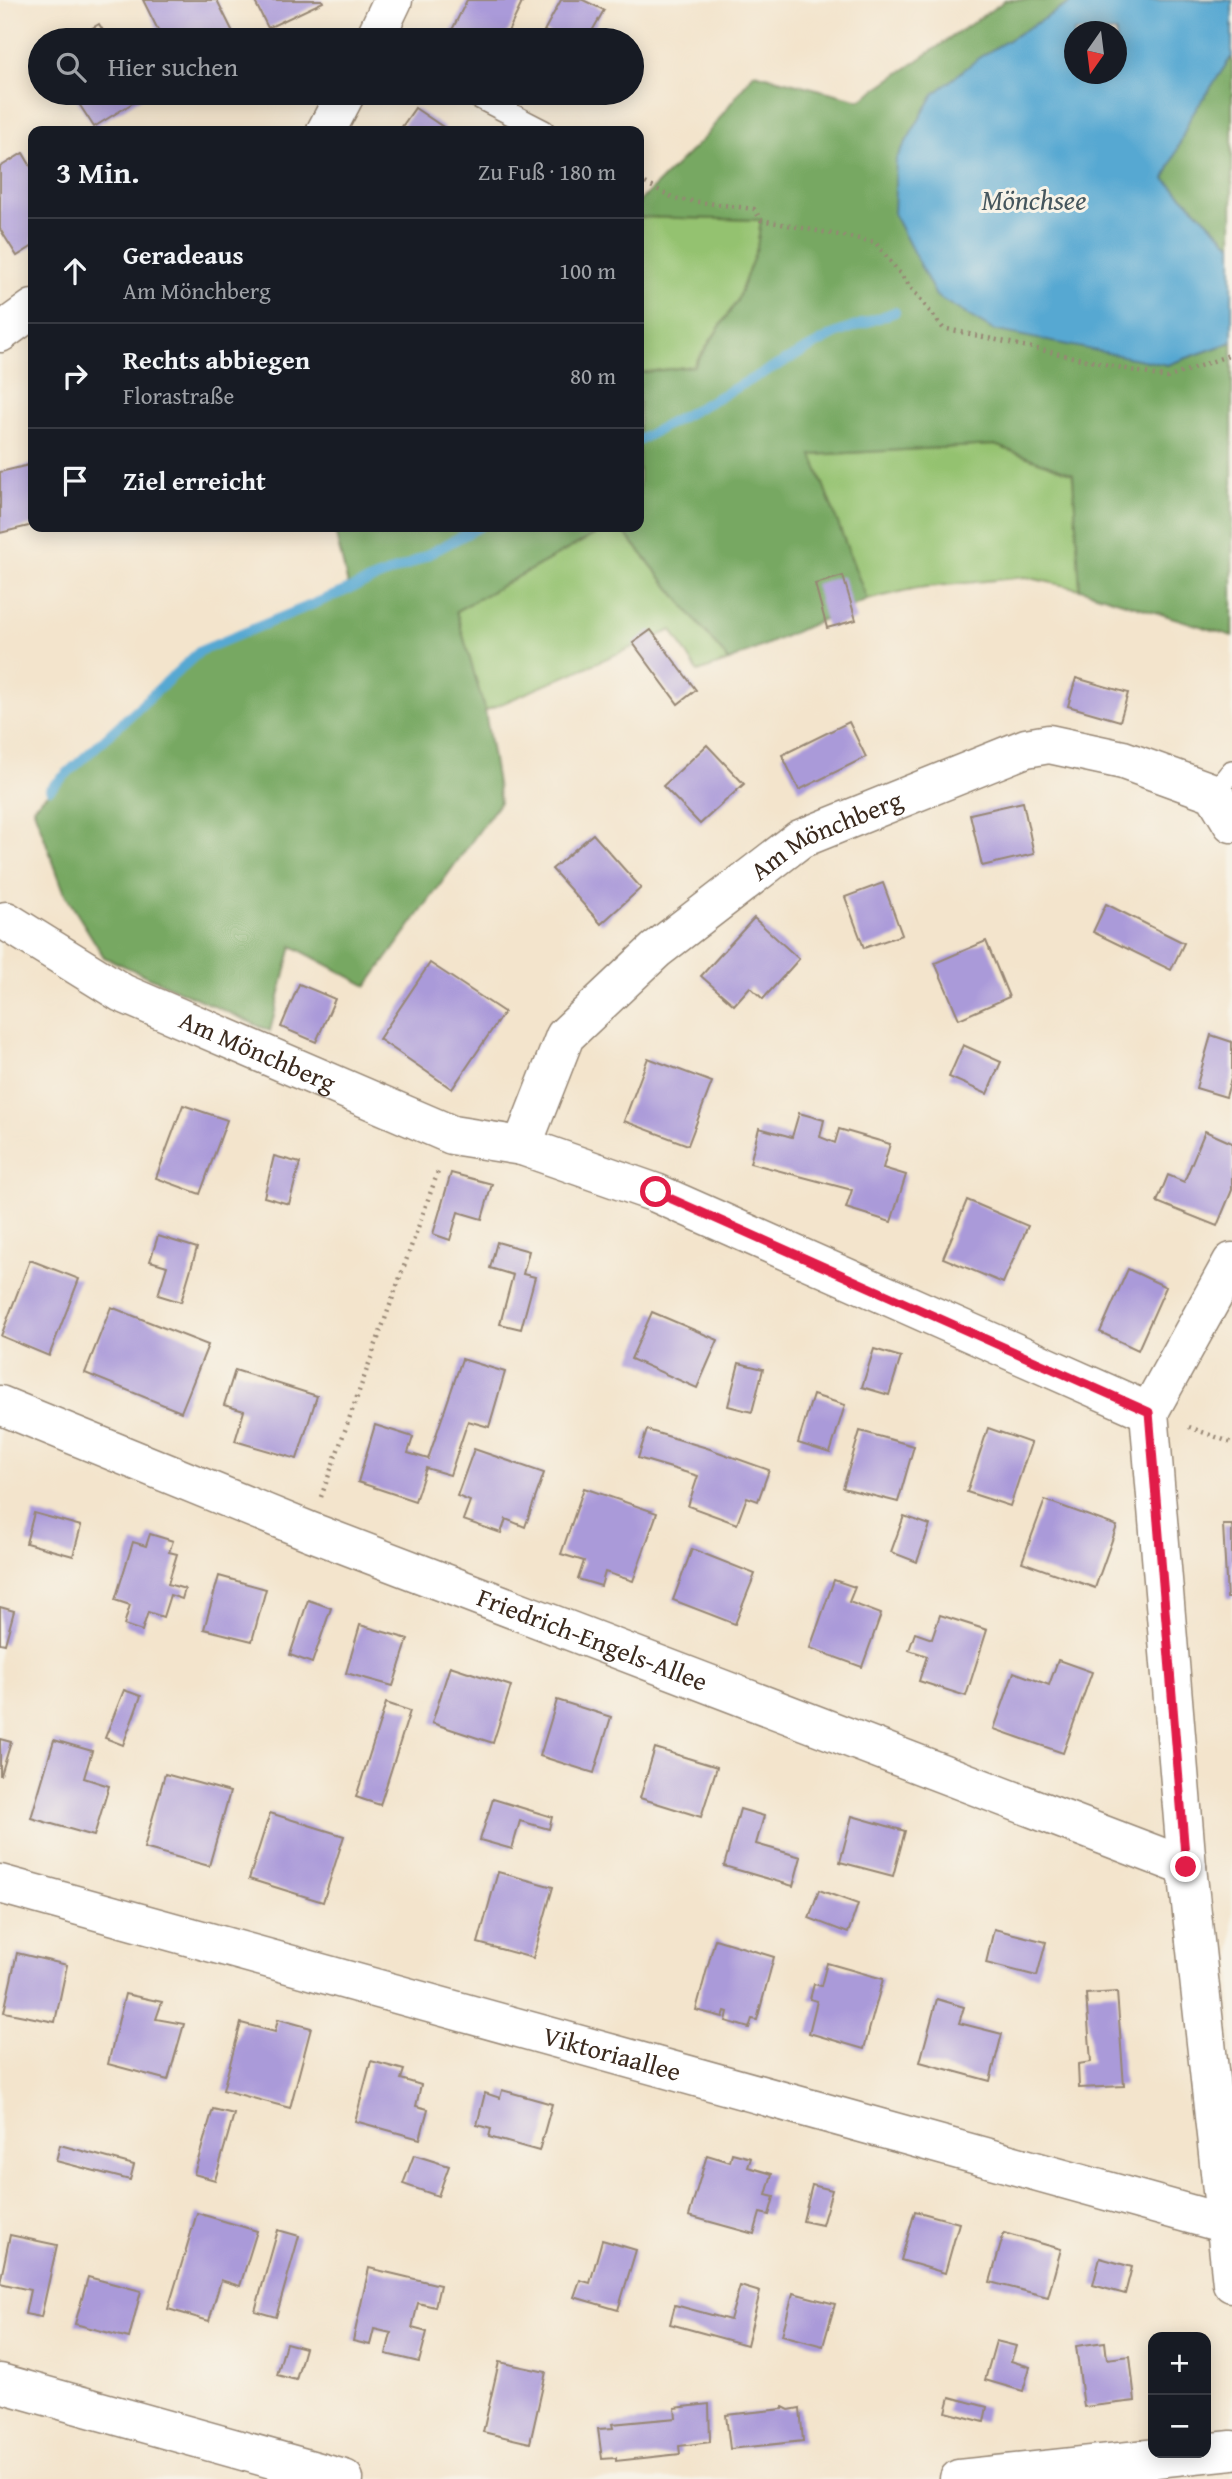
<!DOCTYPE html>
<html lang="de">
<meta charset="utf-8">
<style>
body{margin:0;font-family:"Gentium Book Plus",serif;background:#20242c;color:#f1f3f6}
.controls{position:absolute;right:21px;bottom:21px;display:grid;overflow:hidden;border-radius:14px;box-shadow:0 4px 18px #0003}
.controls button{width:63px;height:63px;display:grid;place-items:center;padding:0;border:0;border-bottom:2px solid #363941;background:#171b24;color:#f1f3f6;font:35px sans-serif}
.compass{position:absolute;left:1064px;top:21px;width:63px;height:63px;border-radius:50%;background:#171b24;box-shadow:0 4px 18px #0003;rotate:194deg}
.stop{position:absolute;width:21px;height:21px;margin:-16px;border:5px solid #e11d48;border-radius:50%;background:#fff}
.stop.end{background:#e11d48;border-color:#fff;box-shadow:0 2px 7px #0008}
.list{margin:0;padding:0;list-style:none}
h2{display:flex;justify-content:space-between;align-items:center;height:91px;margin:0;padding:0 28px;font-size:30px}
h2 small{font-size:23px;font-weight:400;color:#9ea1a6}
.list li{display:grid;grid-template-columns:46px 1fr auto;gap:21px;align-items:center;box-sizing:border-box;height:105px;padding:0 28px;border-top:2px solid #363941}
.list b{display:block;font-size:26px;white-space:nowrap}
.list p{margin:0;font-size:23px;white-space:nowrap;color:#9ea1a6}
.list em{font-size:23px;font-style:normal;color:#9ea1a6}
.icon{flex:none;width:38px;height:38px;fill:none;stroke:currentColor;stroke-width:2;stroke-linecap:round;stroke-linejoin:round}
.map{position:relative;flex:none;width:1232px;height:2479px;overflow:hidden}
.search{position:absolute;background:#171b24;box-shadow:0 4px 18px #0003;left:28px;top:28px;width:616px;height:77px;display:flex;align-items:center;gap:18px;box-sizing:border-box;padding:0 24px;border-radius:38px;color:#9ea1a6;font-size:26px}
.panel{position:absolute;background:#171b24;box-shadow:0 4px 18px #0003;left:28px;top:126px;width:616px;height:406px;border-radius:14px}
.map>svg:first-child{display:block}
.green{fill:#94c270;stroke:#687647;stroke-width:2}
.forest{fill:#77a862;stroke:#596940;stroke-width:2}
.water{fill:#57a8d2;stroke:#496978;stroke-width:2;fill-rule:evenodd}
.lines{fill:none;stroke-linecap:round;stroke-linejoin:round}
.stream{stroke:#57a8d2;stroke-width:10}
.building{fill:#aa9ad9}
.lane-casing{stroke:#978775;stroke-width:24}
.street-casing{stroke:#978775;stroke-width:41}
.path{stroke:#978775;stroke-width:4.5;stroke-dasharray:2 5;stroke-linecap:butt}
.lane{stroke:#fff;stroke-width:21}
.street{stroke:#fff;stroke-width:38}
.route{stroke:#e11d48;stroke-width:9}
.labels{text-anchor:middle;stroke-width:6;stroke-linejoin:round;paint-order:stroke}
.street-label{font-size:26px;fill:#3b2a1e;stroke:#f7f3e8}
.water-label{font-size:28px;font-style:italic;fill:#45565d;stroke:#f7f3e8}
</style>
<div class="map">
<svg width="1232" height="2479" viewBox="0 0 1232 2479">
<rect width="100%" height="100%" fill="#f7f3e8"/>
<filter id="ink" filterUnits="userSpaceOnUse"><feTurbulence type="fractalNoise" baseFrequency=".0143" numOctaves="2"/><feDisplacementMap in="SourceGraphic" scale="14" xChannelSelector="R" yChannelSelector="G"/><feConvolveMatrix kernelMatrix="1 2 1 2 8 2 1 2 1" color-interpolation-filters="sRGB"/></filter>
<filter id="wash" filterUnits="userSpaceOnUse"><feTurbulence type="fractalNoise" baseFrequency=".00686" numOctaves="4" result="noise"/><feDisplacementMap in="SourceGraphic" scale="28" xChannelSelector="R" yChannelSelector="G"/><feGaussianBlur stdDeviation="1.57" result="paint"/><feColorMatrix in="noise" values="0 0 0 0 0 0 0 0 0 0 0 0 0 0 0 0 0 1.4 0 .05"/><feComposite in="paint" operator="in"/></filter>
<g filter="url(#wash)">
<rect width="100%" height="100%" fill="#f3e4cc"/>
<g class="green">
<path d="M 639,217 L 761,220 L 757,248 L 737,301 L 693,366 L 639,373 Z"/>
<path d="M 995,445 L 1073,474 L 1080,589 L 1025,577 L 917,588 L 867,600 L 812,455 Z"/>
<path d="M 608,527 L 620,527 L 729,661 L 698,672 L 672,630 L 485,711 L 456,611 Z"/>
</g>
<g class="forest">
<path d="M 1006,0 L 1075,0 L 980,57 L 1167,365 L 1232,342 L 1232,636 L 1080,589 L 1073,474 L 995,445 L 812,455 L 867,600 L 729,661 L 620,527 L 639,527 L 639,373 L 694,366 L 737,301 L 757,248 L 761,220 L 639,217 L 639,202 L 705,137 L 754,73 L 860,100 Z"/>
<path d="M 1232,56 L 1232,245 L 1165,179 L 1190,118 Z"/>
<path d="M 334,527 L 608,527 L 456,611 L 485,711 L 500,802 L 367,986 L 292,946 L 270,1031 L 104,957 L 65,894 L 33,807 L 200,651 L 349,589 Z"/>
</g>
<path class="water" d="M 1075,0 L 1232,0 L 1232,56 L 1190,118 L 1165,179 L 1232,245 L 1232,342 L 1167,365 L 993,330 L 936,296 L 894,215 L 896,159 L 934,94 L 980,57 ZM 1074,32 L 1116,32 L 1116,74 L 1074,74 Z"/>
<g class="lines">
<g class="stream">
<path d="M 639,440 L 837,333 L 895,312"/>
<path d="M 50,789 L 200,651 L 410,564 L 479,527"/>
</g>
</g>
<g id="blocks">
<g class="building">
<path d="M 143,0 L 217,0 L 237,40 L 163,40 Z"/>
<path d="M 254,0 L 322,0 L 323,2 L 268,28 Z"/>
<path d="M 467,0 L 517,0 L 522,3 L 504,40 L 447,40 Z"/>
<path d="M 561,0 L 583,0 L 604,10 L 587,40 L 562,40 L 544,31 Z"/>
<path d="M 99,24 L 109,40 L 72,40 Z"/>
<path d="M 72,93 L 142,93 L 144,96 L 94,127 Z"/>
<path d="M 415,108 L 446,129 L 444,131 L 399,131 Z"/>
<path d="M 23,153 L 33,170 L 33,246 L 17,256 L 0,229 L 0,167 Z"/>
<path d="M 33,464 L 33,525 L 0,533 L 0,472 Z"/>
<path d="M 843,576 L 856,620 L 827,628 L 815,584 Z"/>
<path d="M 651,630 L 696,690 L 678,704 L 633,643 Z"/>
<path d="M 1076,678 L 1128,693 L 1120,721 L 1068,706 Z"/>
<path d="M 849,722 L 866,757 L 799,790 L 782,755 Z"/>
<path d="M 707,745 L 744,784 L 700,824 L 663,786 Z"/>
<path d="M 1023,802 L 1034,854 L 982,866 L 970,814 Z"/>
<path d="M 593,834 L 641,888 L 601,924 L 552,869 Z"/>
<path d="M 883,883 L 902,935 L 864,948 L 845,897 Z"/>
<path d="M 1106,904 L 1184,943 L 1171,970 L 1093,932 Z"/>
<path d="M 754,918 L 799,959 L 763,999 L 750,987 L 734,1005 L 701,976 Z"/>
<path d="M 986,941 L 1009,997 L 959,1019 L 935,963 Z"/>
<path d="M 430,963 L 504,1012 L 452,1089 L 379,1039 Z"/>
<path d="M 299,984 L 335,999 L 316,1042 L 281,1027 Z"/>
<path d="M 1211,1035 L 1232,1042 L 1232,1075 L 1226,1097 L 1196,1088 Z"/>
<path d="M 963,1045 L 1001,1062 L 987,1094 L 949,1077 Z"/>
<path d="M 648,1058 L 712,1082 L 688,1145 L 624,1121 Z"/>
<path d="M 183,1105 L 227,1120 L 200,1194 L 156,1178 Z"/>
<path d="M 799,1113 L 824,1120 L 820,1137 L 835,1143 L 839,1129 L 890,1144 L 883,1168 L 906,1175 L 891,1222 L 846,1208 L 852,1190 L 750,1163 L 759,1128 L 792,1137 Z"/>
<path d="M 1205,1131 L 1232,1143 L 1232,1190 L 1217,1226 L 1157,1202 L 1168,1175 L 1184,1182 Z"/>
<path d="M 274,1156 L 300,1163 L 289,1204 L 264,1197 Z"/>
<path d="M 451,1173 L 492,1184 L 482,1219 L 458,1212 L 450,1240 L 433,1234 Z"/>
<path d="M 967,1200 L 1028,1226 L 1003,1283 L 943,1258 Z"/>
<path d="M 158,1236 L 197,1248 L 181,1302 L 158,1295 L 167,1266 L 150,1261 Z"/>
<path d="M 497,1242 L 529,1251 L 523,1274 L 535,1277 L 521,1329 L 500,1324 L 513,1275 L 490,1268 Z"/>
<path d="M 30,1260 L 79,1279 L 49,1356 L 1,1336 Z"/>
<path d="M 1128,1269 L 1166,1287 L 1138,1350 L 1100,1332 Z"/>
<path d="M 111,1307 L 208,1345 L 181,1412 L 85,1373 Z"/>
<path d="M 652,1312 L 718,1340 L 697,1388 L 631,1359 Z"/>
<path d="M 874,1349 L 901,1357 L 889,1395 L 862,1387 Z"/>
<path d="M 462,1359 L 505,1372 L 489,1427 L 468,1421 L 450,1475 L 426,1468 L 415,1501 L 358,1482 L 375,1425 L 413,1437 L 408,1453 L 428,1459 Z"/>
<path d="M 739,1363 L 763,1369 L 752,1412 L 728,1406 Z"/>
<path d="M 235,1370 L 317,1396 L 297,1459 L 235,1441 L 244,1411 L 224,1405 Z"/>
<path d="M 813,1395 L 845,1405 L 830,1453 L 798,1443 Z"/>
<path d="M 988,1428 L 1031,1443 L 1010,1506 L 967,1492 Z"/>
<path d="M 647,1430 L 707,1448 L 769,1470 L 758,1501 L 747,1497 L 737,1524 L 688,1506 L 698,1476 L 638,1458 Z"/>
<path d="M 860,1431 L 914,1446 L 898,1502 L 843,1488 Z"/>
<path d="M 474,1449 L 544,1473 L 525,1527 L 506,1519 L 501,1533 L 463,1520 L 470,1501 L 457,1496 Z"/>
<path d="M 584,1488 L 657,1513 L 633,1581 L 605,1572 L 601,1586 L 578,1579 L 584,1561 L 561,1554 Z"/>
<path d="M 1045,1500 L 1117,1526 L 1095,1588 L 1022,1562 Z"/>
<path d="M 34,1513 L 81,1526 L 73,1556 L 26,1543 Z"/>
<path d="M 904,1516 L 930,1525 L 917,1562 L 891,1552 Z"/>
<path d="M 1223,1525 L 1232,1525 L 1232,1598 L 1227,1598 Z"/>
<path d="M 150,1534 L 173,1541 L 169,1552 L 177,1554 L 168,1584 L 185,1589 L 182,1599 L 170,1595 L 163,1617 L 148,1612 L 142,1631 L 124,1625 L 130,1605 L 115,1600 L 133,1542 L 146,1546 Z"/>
<path d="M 692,1549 L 755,1574 L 735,1624 L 673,1600 Z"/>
<path d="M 219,1576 L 266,1589 L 252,1641 L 204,1629 Z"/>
<path d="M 834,1580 L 855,1587 L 849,1602 L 881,1614 L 862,1667 L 810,1648 Z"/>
<path d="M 308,1600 L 331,1608 L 312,1663 L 290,1655 Z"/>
<path d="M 0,1607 L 14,1611 L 5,1644 L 0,1643 Z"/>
<path d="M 940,1615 L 987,1630 L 966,1696 L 919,1681 L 927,1656 L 909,1650 L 915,1633 L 932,1639 Z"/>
<path d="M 360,1625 L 408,1639 L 393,1686 L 346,1673 Z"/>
<path d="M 1058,1660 L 1092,1672 L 1063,1753 L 994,1729 L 1014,1672 L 1049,1685 Z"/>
<path d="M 450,1666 L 511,1686 L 493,1743 L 432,1723 Z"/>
<path d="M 124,1690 L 141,1696 L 123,1745 L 105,1738 Z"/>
<path d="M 557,1700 L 611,1717 L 594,1773 L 540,1756 Z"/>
<path d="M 386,1703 L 410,1711 L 380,1805 L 356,1797 Z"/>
<path d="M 0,1739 L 11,1742 L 1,1775 L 0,1775 Z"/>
<path d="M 54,1740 L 92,1751 L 84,1778 L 109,1786 L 94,1836 L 31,1818 Z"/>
<path d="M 655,1748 L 717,1767 L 701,1817 L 640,1798 Z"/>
<path d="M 165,1774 L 230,1792 L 209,1866 L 144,1848 Z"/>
<path d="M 493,1799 L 552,1817 L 549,1829 L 520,1821 L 512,1849 L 480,1840 Z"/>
<path d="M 740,1809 L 764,1816 L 756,1844 L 801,1857 L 793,1886 L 724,1866 Z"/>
<path d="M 270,1813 L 344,1836 L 323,1902 L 249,1879 Z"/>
<path d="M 852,1816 L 905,1831 L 893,1876 L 840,1862 Z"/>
<path d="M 498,1872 L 553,1887 L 533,1958 L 478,1943 Z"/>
<path d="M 819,1890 L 858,1904 L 848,1933 L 809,1918 Z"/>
<path d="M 994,1929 L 1046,1942 L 1037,1976 L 986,1963 Z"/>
<path d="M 715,1939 L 774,1957 L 757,2020 L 752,2019 L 749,2028 L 726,2021 L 728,2012 L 725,2011 L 723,2017 L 696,2010 Z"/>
<path d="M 17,1953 L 67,1965 L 55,2022 L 4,2012 Z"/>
<path d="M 827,1963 L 883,1979 L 864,2049 L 809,2033 L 817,2001 L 810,1999 L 814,1984 L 821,1986 Z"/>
<path d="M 1117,1992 L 1124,2086 L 1079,2088 L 1078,2064 L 1091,2062 L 1086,1994 Z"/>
<path d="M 125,1994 L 162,2002 L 156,2019 L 184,2024 L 168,2080 L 108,2064 Z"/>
<path d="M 937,1999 L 964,2007 L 959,2023 L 1002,2034 L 990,2081 L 920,2062 Z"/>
<path d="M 278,2019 L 311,2028 L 290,2108 L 223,2090 L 241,2023 L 275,2032 Z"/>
<path d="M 371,2061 L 404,2070 L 401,2079 L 421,2085 L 416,2106 L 428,2109 L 420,2139 L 355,2121 Z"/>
<path d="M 502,2090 L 552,2104 L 539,2151 L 489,2137 L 491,2129 L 477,2125 L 485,2093 L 500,2098 Z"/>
<path d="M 213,2109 L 234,2114 L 215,2180 L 194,2174 Z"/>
<path d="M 60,2145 L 134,2165 L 130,2180 L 56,2161 Z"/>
<path d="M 732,2153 L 751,2158 L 748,2167 L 772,2174 L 766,2195 L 774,2197 L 769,2215 L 760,2213 L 754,2234 L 689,2216 L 707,2155 L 730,2162 Z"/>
<path d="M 414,2155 L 449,2166 L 438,2196 L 403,2184 Z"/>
<path d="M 812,2185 L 832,2190 L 822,2225 L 803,2221 Z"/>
<path d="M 915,2211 L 959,2223 L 945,2273 L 901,2260 Z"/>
<path d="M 197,2213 L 257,2231 L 240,2286 L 221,2280 L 209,2321 L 168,2309 Z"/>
<path d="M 278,2230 L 299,2236 L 276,2317 L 255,2311 Z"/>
<path d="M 1004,2233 L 1061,2249 L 1048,2297 L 990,2282 Z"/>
<path d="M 10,2235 L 57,2245 L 41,2317 L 25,2314 L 30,2290 L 0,2283 Z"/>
<path d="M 602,2240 L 636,2250 L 618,2310 L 574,2297 L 580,2280 L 590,2283 Z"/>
<path d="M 1100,2258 L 1132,2267 L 1125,2294 L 1093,2285 Z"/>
<path d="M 369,2268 L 440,2285 L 435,2307 L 418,2303 L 412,2328 L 427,2332 L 419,2362 L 386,2354 L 391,2333 L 374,2329 L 370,2345 L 353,2341 Z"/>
<path d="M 88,2277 L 141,2291 L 129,2338 L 75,2324 Z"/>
<path d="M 740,2286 L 760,2292 L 747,2345 L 670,2324 L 675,2305 L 730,2320 Z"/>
<path d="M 793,2293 L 835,2304 L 823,2346 L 782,2335 Z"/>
<path d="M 996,2341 L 1016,2346 L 1011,2361 L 1030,2367 L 1023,2391 L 985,2380 Z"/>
<path d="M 1105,2342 L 1107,2359 L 1130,2356 L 1135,2401 L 1084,2407 L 1076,2346 Z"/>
<path d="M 286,2343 L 305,2348 L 296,2380 L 277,2375 Z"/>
<path d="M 499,2362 L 546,2372 L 530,2443 L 483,2432 Z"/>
<path d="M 950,2397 L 987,2407 L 984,2422 L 946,2412 Z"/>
<path d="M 709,2404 L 710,2442 L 679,2446 L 680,2454 L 616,2461 L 616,2458 L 602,2459 L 598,2429 L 613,2428 L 612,2424 L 676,2418 L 675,2408 Z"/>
<path d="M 783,2407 L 789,2410 L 800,2408 L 803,2441 L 730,2449 L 726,2415 L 783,2409 Z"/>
</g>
</g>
</g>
<g filter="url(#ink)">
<use href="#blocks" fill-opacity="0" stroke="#978775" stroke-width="2"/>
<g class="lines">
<defs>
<g id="lane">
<path d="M 470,93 L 544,131"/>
<path d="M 1214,793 L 1232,771"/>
</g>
<g id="street">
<path d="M 374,40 L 393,0"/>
<path d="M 326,131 L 346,93"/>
<path d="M 0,333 L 33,309"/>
<path id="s1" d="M 6,921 L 122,993 L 452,1135 L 522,1146 L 565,1036 L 656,950 L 800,839 L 1026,748 L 1049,744 L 1123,760 L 1214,793 L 1232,823"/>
<path d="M 522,1146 L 656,1193 L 1149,1412"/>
<path id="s2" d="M 0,1405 L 309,1531 L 1187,1867"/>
<path d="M 1149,1412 L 1187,1867 L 1232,2283"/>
<path d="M 1149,1412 L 1232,1262"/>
<path id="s3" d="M 0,1884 L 1226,2224"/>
<path d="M 0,2383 L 344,2479"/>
<path d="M 959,2479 L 1232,2450"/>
</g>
</defs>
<use href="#lane" class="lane-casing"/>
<use href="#street" class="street-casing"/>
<g class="path">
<path d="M 639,180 L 676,199 L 754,209 L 761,220 L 875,242 L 943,328 L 1167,378 L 1232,354"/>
<path d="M 1189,1427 L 1232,1443"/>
<path d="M 321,1497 L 439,1169"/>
</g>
<use href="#lane" class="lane"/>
<use href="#street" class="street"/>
</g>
</g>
<g class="lines" filter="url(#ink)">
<path class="route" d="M 656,1192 L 1149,1412 L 1186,1867"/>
</g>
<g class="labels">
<g class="street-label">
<text dy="9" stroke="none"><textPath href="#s1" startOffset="1017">Am Mönchberg</textPath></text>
<text dy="9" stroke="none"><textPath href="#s1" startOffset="284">Am Mönchberg</textPath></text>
<text dy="9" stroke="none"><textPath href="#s2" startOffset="637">Friedrich-Engels-Allee</textPath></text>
<text dy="9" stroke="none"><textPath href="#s3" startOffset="635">Viktoriaallee</textPath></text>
</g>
<g class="water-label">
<text x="1034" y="210">Mönchsee</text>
</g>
</g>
</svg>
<div class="controls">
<button>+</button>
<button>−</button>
</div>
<svg class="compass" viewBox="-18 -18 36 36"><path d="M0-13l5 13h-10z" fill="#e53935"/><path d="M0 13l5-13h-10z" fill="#9ea1a6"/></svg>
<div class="stop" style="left:656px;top:1192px"></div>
<div class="stop end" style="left:1186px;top:1867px"></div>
<div class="search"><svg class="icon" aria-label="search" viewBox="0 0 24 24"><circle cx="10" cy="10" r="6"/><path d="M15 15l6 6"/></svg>Hier suchen</div>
<section class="panel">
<h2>3 Min.<small>Zu Fuß · 180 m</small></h2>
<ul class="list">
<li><svg class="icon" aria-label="ahead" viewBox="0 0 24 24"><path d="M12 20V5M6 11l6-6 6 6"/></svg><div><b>Geradeaus</b><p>Am Mönchberg</p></div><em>100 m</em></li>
<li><svg class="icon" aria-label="right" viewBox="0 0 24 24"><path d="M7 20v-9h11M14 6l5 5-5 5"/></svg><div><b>Rechts abbiegen</b><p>Florastraße</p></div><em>80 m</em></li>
<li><svg class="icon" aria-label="arrive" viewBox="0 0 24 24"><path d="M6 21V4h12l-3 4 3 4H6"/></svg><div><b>Ziel erreicht</b></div></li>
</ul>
</section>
</div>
